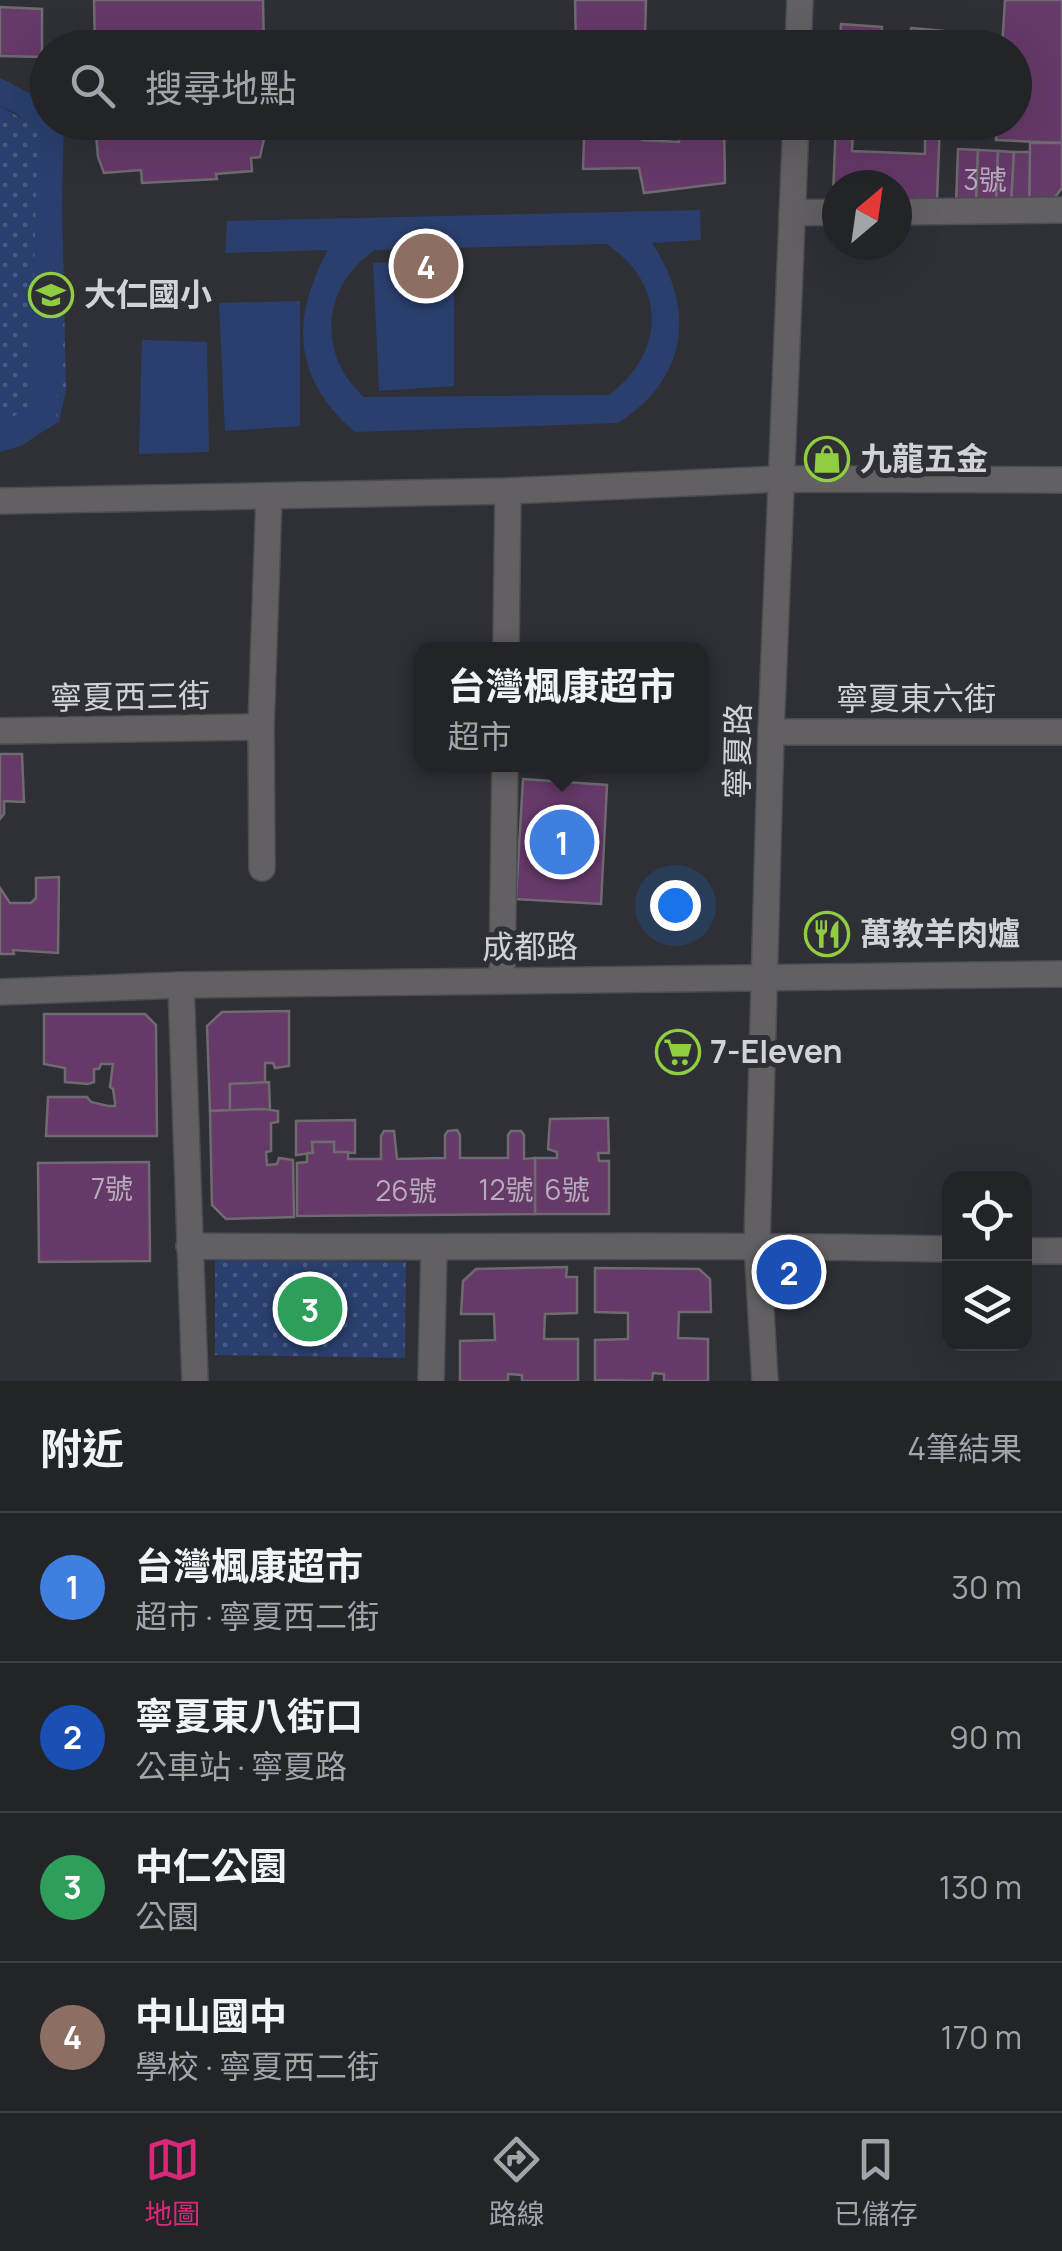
<!DOCTYPE html>
<html lang="zh-TW">
<meta charset="utf-8">
<style>
body{margin:0;font-family:Manrope,"Noto Sans TC",sans-serif;background:#2e3034;color:#f1f3f6}
.controls{position:absolute;right:30px;bottom:30px;display:grid;overflow:hidden;border-radius:20px;box-shadow:0 10px 40px #0002}
.controls button{width:90px;height:90px;display:grid;place-items:center;padding:0;border:0;border-bottom:2px solid #3f4145;background:#222428;color:#f1f3f6;font:50px sans-serif}
.compass{position:absolute;left:822px;top:170px;width:90px;height:90px;border-radius:50%;background:#222428;box-shadow:0 10px 40px #0002;rotate:29deg}
.you{position:absolute;left:675px;top:905px;width:35px;height:35px;margin:-25px;border:8px solid #fff;border-radius:50%;background:#1a73e8;box-shadow:0 0 0 15px #1a73e833}
.badge{display:grid;place-items:center;width:65px;height:65px;border-radius:50%;background:#db2777;color:#fff;font-size:32px;font-weight:700}
.pin{position:absolute;translate:-50% -50%;border:5px solid #fff;box-shadow:0 2px 10px #0006}
.popup{position:absolute;left:414px;top:642px;width:295px;height:130px;box-sizing:border-box;display:grid;place-content:center;border-radius:20px;background:#222428;filter:drop-shadow(0 2px 8px #0005);font-size:32px;white-space:nowrap;color:#a2a4a8}
.popup b{font-size:38px;color:#f1f3f6}
.popup::after{content:'';position:absolute;left:50%;top:100%;margin-left:-20px;border:20px solid transparent;border-top-color:#222428}
.list{margin:0;padding:0;list-style:none}
h2{display:flex;justify-content:space-between;align-items:center;height:130px;margin:0;padding:0 40px;font-size:42px}
h2 small{font-size:32px;font-weight:400;color:#a2a4a8}
.list li{display:grid;grid-template-columns:65px 1fr auto;gap:30px;align-items:center;box-sizing:border-box;height:150px;padding:0 40px;border-top:2px solid #3f4145}
.list b{display:block;font-size:38px;white-space:nowrap}
.list p{margin:0;font-size:32px;white-space:nowrap;color:#a2a4a8}
.list em{font-size:32px;font-style:normal;color:#a2a4a8}
.icon{flex:none;width:55px;height:55px;fill:none;stroke:currentColor;stroke-width:2;stroke-linecap:round;stroke-linejoin:round}
.map{position:relative;flex:none;width:1062px;height:1381px;overflow:hidden}
.search{position:absolute;background:#222428;box-shadow:0 10px 40px #0002;left:30px;right:30px;top:30px;height:110px;display:flex;align-items:center;gap:25px;box-sizing:border-box;padding:0 35px;border-radius:55px;color:#a2a4a8;font-size:38px}
.sheet{height:730px;background:#222428}
nav{display:flex;justify-content:space-around;align-items:center;box-sizing:border-box;height:140px;border-top:2px solid #3f4145;background:#222428;font-size:28px;color:#a2a4a8}
nav a{display:grid;justify-items:center;gap:5px}
nav .on{color:#db2777}
.map>svg:first-child{display:block}
.grass{fill:url(#grass-dots)}
.garden{fill:#2a3f6d;fill-rule:evenodd}
.building{fill:#653968;stroke:#6f6a6f;stroke-width:2.5}
.lines{fill:none;stroke-linecap:round;stroke-linejoin:round}
.minor-casing{stroke:#4b4d53;stroke-width:28}
.minor{stroke:#626063;stroke-width:25}
.labels{text-anchor:middle;stroke-width:10;stroke-linejoin:round;paint-order:stroke}
.number-label{font-size:28px;fill:#b6acbb}
.poi-label{font-size:32px;font-weight:bold;fill:#d1d3d7;stroke:#2e3036;text-anchor:start}
.street-label{font-size:32px;fill:#d1d3d7;stroke:#2e3036}
</style>
<div class="map">
<svg width="1062" height="1381" viewBox="0 0 1062 1381">
<defs>
<pattern id="grass-dots" width="8" height="8" patternUnits="userSpaceOnUse" patternTransform="scale(2.5)"><rect width="8" height="8" fill="#2a3f6d"/><path d="M2 2h.1M6 6h.1" fill="none" stroke="#485a81" stroke-width="1.8" stroke-linecap="round"/></pattern>
</defs>
<rect width="100%" height="100%" fill="#2e3036"/>
<g class="grass">
<path d="M 0,106 L 28,122 L 61,155 L 66,390 L 59,422 L 24,441 L 0,443 Z"/>
<path d="M 215,1260 L 406,1262 L 405,1358 L 215,1355 Z"/>
</g>
<g class="garden">
<path d="M 43,70 L 47,70 L 48,122 L 64,123 L 56,423 L 21,446 L 0,452 L 0,424 L 30,407 L 38,133 L 16,113 L 0,106 L 0,78 L 39,98 Z"/>
<path d="M 700,210 L 701,240 L 652,243 C 696,309 688,379 618,423 L 355,432 C 293,379 290,319 328,250 L 225,253 L 227,221 ZM 606,244 C 667,283 666,353 609,395 L 364,397 C 316,354 322,285 375,250 Z"/>
<path d="M 454,260 L 454,386 L 379,391 L 373,263 Z"/>
<path d="M 300,301 L 300,426 L 225,431 L 219,303 Z"/>
<path d="M 142,340 L 207,342 L 209,452 L 139,454 Z"/>
</g>
<g class="building">
<path d="M 94,0 L 263,0 L 264,48 L 95,48 Z"/>
<path d="M 575,0 L 646,0 L 645,36 L 631,43 L 631,48 L 576,48 Z"/>
<path d="M 1005,0 L 1062,0 L 1062,143 L 996,140 L 997,122 L 1014,122 L 1014,48 L 1002,48 Z"/>
<path d="M 0,7 L 42,9 L 42,57 L 0,56 Z"/>
<path d="M 841,24 L 882,27 L 881,48 L 840,48 Z"/>
<path d="M 911,28 L 944,31 L 944,48 L 910,48 Z"/>
<path d="M 95,122 L 265,122 L 265,134 L 260,157 L 251,158 L 252,171 L 216,174 L 217,179 L 142,183 L 141,170 L 104,173 L 98,157 Z"/>
<path d="M 278,122 L 640,122 L 642,140 L 679,142 L 681,122 L 724,122 L 725,183 L 644,193 L 639,168 L 583,169 L 584,139 Z"/>
<path d="M 836,122 L 876,122 L 876,129 L 853,128 L 852,151 L 925,154 L 925,131 L 904,130 L 905,122 L 940,122 L 937,200 L 897,199 L 897,185 L 837,185 L 837,196 L 833,195 Z"/>
<path d="M 1030,143 L 1062,143 L 1062,188 L 1049,205 L 1029,205 Z"/>
<path d="M 958,149 L 978,150 L 976,205 L 956,204 Z"/>
<path d="M 978,150 L 998,151 L 996,205 L 976,205 Z"/>
<path d="M 998,151 L 1014,152 L 1011,206 L 996,205 Z"/>
<path d="M 1014,152 L 1030,152 L 1029,205 L 1011,206 Z"/>
<path d="M 0,754 L 22,754 L 24,802 L 4,801 L 4,814 L 0,819 Z"/>
<path d="M 523,779 L 607,785 L 601,904 L 516,899 Z"/>
<path d="M 59,877 L 58,953 L 13,950 L 14,954 L 0,954 L 0,888 L 10,903 L 31,903 L 36,898 L 36,878 Z"/>
<path d="M 289,1011 L 289,1066 L 275,1068 L 273,1063 L 265,1063 L 265,1083 L 230,1084 L 230,1110 L 210,1111 L 207,1026 L 222,1012 Z"/>
<path d="M 44,1014 L 145,1014 L 156,1025 L 157,1136 L 46,1136 L 48,1097 L 87,1097 L 91,1102 L 108,1106 L 115,1106 L 115,1102 L 113,1089 L 110,1087 L 113,1064 L 101,1064 L 99,1069 L 94,1069 L 94,1082 L 88,1084 L 65,1082 L 65,1068 L 44,1064 Z"/>
<path d="M 269,1082 L 270,1111 L 230,1110 L 230,1084 Z"/>
<path d="M 263,1109 L 278,1111 L 278,1122 L 271,1123 L 271,1151 L 266,1152 L 267,1165 L 277,1164 L 279,1158 L 293,1160 L 294,1217 L 226,1219 L 212,1205 L 210,1111 Z"/>
<path d="M 608,1118 L 609,1153 L 598,1153 L 599,1161 L 609,1161 L 609,1214 L 535,1214 L 535,1158 L 557,1158 L 557,1152 L 548,1149 L 550,1119 Z"/>
<path d="M 355,1120 L 355,1153 L 334,1152 L 334,1142 L 312,1142 L 313,1153 L 296,1155 L 296,1121 Z"/>
<path d="M 457,1130 L 460,1135 L 460,1158 L 508,1158 L 508,1135 L 511,1131 L 521,1131 L 524,1135 L 524,1159 L 535,1158 L 535,1214 L 297,1216 L 297,1163 L 307,1162 L 307,1153 L 313,1153 L 312,1142 L 334,1142 L 334,1152 L 348,1152 L 348,1159 L 381,1159 L 381,1136 L 384,1131 L 394,1131 L 397,1159 L 445,1158 L 445,1135 L 448,1131 Z"/>
<path d="M 149,1162 L 150,1261 L 39,1262 L 38,1163 Z"/>
<path d="M 567,1267 L 566,1277 L 577,1277 L 577,1313 L 545,1314 L 544,1339 L 578,1339 L 578,1381 L 522,1381 L 522,1375 L 508,1374 L 508,1381 L 460,1381 L 460,1341 L 495,1340 L 494,1314 L 461,1314 L 463,1281 L 476,1269 Z"/>
<path d="M 595,1268 L 699,1269 L 710,1279 L 711,1312 L 679,1312 L 678,1338 L 708,1339 L 708,1381 L 664,1381 L 664,1374 L 653,1373 L 652,1381 L 595,1380 L 595,1340 L 628,1339 L 628,1313 L 595,1312 Z"/>
</g>
<g class="lines">
<defs>
<g id="minor">
<path d="M 798,48 L 800,0"/>
<path d="M 897,212 L 1062,210"/>
<path d="M 792,213 L 837,212"/>
<path d="M 0,501 L 508,491 L 781,479 L 1062,480"/>
<path d="M 506,650 L 508,491"/>
<path d="M 0,731 L 261,727"/>
<path d="M 771,732 L 1062,732"/>
<path d="M 262,868 L 261,727 L 269,497"/>
<path d="M 502,980 L 505,764"/>
<path d="M 181,985 L 195,1381"/>
<path d="M 0,992 L 181,985 L 1062,974"/>
<path d="M 189,1246 C 442,1249 696,1243 950,1249"/>
<path d="M 1024,1251 L 1062,1251"/>
<path d="M 431,1381 L 434,1249"/>
<path d="M 765,1381 L 757,1244 L 771,732 L 796,122"/>
</g>
</defs>
<use href="#minor" class="minor-casing"/>
<use href="#minor" class="minor"/>
</g>
<defs>
<symbol id="school-ring" viewBox="-11 -11 22 22"><circle r="9.5" fill="#2e3036" stroke="#90cd41" stroke-width="1.5"/><path d="M0-5L7-2L0 1L-7-2ZM-4 1L0 2.5L4 1V4Q0 6-4 4Z" fill="#90cd41"/></symbol>
<symbol id="shop-ring" viewBox="-11 -11 22 22"><circle r="9.5" fill="#2e3036" stroke="#90cd41" stroke-width="1.5"/><path d="M-5-2.5h2.3a2.7 3.5 0 0 1 5.4 0H5L5.5 6h-11ZM-1.5-2.5h3a1.5 2.3 0 0 0-3 0Z" fill="#90cd41"/></symbol>
<symbol id="restaurant-ring" viewBox="-11 -11 22 22"><circle r="9.5" fill="#2e3036" stroke="#90cd41" stroke-width="1.5"/><path d="M-5-6h1v4h1v-4h1v4h1v-4h1v5L-1.5 .5V6h-2V.5L-5-1ZM5-6V6H3V1.5H1.5Q1.5-4 5-6Z" fill="#90cd41"/></symbol>
<symbol id="supermarket-ring" viewBox="-11 -11 22 22"><circle r="9.5" fill="#2e3036" stroke="#90cd41" stroke-width="1.5"/><path d="M-6-5.5h2.5l.6 2H6L4.5 2H-2.5L-4.4-4H-6ZM-1.5 3.2a1.3 1.3 0 1 0 .1 0ZM3 3.2a1.3 1.3 0 1 0 .1 0Z" fill="#90cd41"/></symbol>
</defs>
<g fill-rule="evenodd">
<use href="#school-ring" x="26" y="270" width="50" height="50"/>
<use href="#shop-ring" x="802" y="434" width="50" height="50"/>
<use href="#restaurant-ring" x="802" y="909" width="50" height="50"/>
<use href="#supermarket-ring" x="653" y="1027" width="50" height="50"/>
</g>
<g class="labels">
<g class="number-label">
<text x="985" y="190">3號</text>
<text x="112" y="1199">7號</text>
<text x="506" y="1200">12號</text>
<text x="567" y="1200">6號</text>
<text x="406" y="1201">26號</text>
</g>
<g class="poi-label">
<text x="84" y="306">大仁國小</text>
<text x="860" y="470">九龍五金</text>
<text x="860" y="945">萬教羊肉爐</text>
<text x="710" y="1063">7-Eleven</text>
</g>
<g class="street-label">
<text transform="translate(130 697) rotate(-1)" y="11">寧夏西三街</text>
<text x="916" y="710">寧夏東六街</text>
<text transform="translate(738 751) rotate(-89)" y="11">寧夏路</text>
<text transform="translate(530 947) rotate(-1)" y="11">成都路</text>
</g>
</g>
</svg>
<div class="controls">
<button><svg class="icon" aria-label="locate" viewBox="0 0 24 24"><circle cx="12" cy="12" r="6"/><path d="M12 2v4M12 18v4M2 12h4M18 12h4"/></svg></button>
<button><svg class="icon" aria-label="layers" viewBox="0 0 24 24"><path d="M12 4l9 5-9 5-9-5zM3 14l9 5 9-5"/></svg></button>
</div>
<svg class="compass" viewBox="-18 -18 36 36"><path d="M0-13l5 13h-10z" fill="#e53935"/><path d="M0 13l5-13h-10z" fill="#a2a4a8"/></svg>
<div class="you"></div>
<div class="pin badge" style="left:562px;top:842px;background:#3f7fe0">1</div>
<div class="popup"><b>台灣楓康超市</b>超市</div>
<div class="pin badge" style="left:789px;top:1272px;background:#1a4fb4">2</div>
<div class="pin badge" style="left:310px;top:1309px;background:#2e9e5b">3</div>
<div class="pin badge" style="left:426px;top:266px;background:#8d6e63">4</div>
<div class="search"><svg class="icon" aria-label="search" viewBox="0 0 24 24"><circle cx="10" cy="10" r="6"/><path d="M15 15l6 6"/></svg>搜尋地點</div>
</div>
<section class="sheet">
<h2>附近<small>4筆結果</small></h2>
<ul class="list">
<li><span class="badge" style="background:#3f7fe0">1</span><div><b>台灣楓康超市</b><p>超市 · 寧夏西二街</p></div><em>30 m</em></li>
<li><span class="badge" style="background:#1a4fb4">2</span><div><b>寧夏東八街口</b><p>公車站 · 寧夏路</p></div><em>90 m</em></li>
<li><span class="badge" style="background:#2e9e5b">3</span><div><b>中仁公園</b><p>公園</p></div><em>130 m</em></li>
<li><span class="badge" style="background:#8d6e63">4</span><div><b>中山國中</b><p>學校 · 寧夏西二街</p></div><em>170 m</em></li>
</ul>
</section>
<nav>
<a class="on"><svg class="icon" aria-label="map" viewBox="0 0 24 24"><path d="M3 6l6-2 6 2 6-2v14l-6 2-6-2-6 2zM9 4v14M15 6v14"/></svg>地圖</a>
<a><svg class="icon" aria-label="directions" viewBox="0 0 24 24"><path d="M12 3l9 9-9 9-9-9zM9 14v-3h6M13 9l2 2-2 2"/></svg>路線</a>
<a><svg class="icon" aria-label="saved" viewBox="0 0 24 24"><path d="M7 4h10v16l-5-4-5 4z"/></svg>已儲存</a>
</nav>
